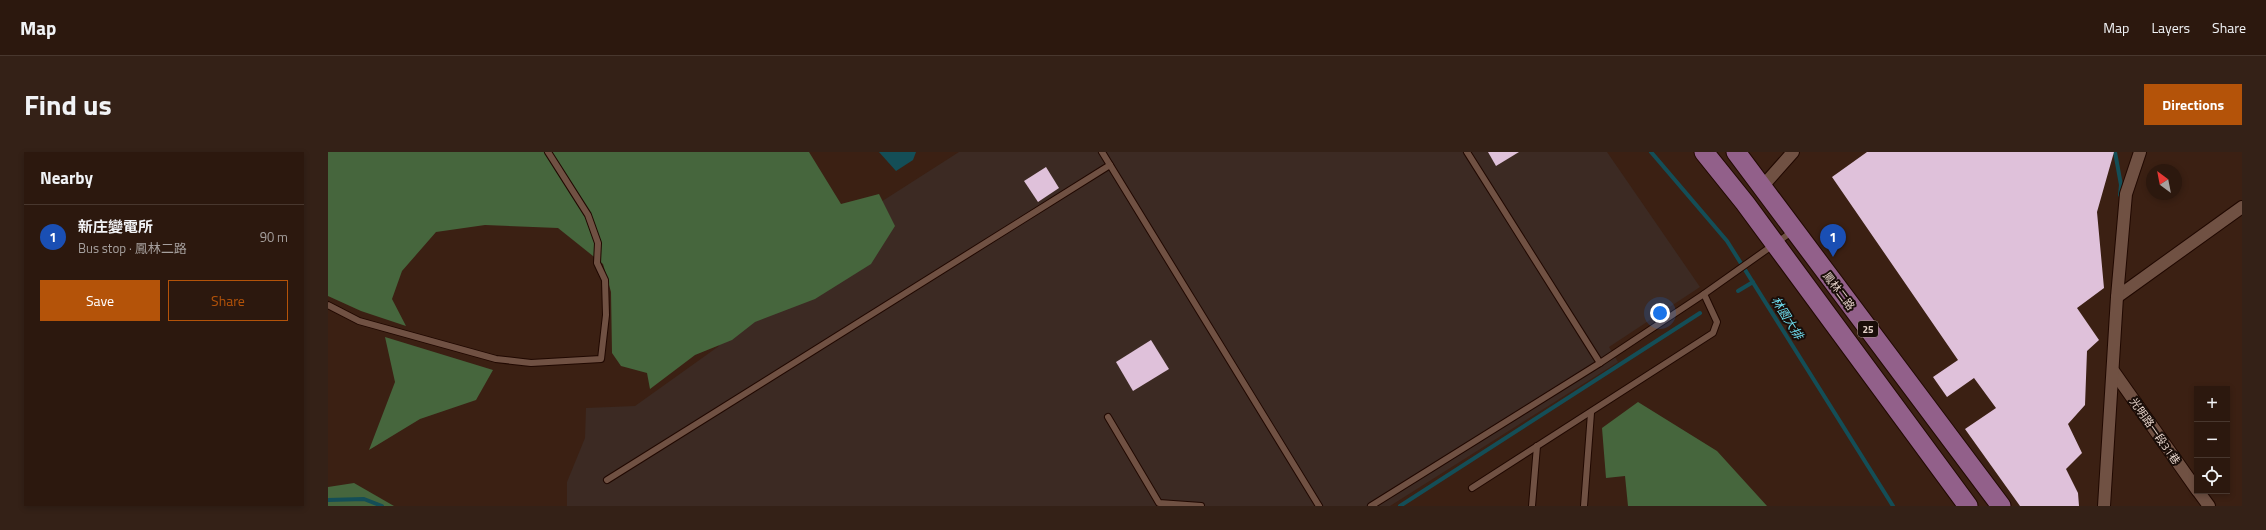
<!DOCTYPE html>
<meta charset="utf-8">
<style>
body{margin:0;font-family:"Titillium Web","Noto Sans TC",sans-serif;background:#342117;color:#f1f3f6}
.controls{position:absolute;right:12px;bottom:12px;display:grid;overflow:hidden;border-radius:0px;box-shadow:0 2px 6px #0003}
.controls button{width:36px;height:36px;display:grid;place-items:center;padding:0;border:0;border-bottom:1px solid #48372e;background:#2c180e;color:#f1f3f6;font:20px sans-serif}
.compass{position:absolute;left:1818px;top:12px;width:36px;height:36px;border-radius:50%;background:#2c180e;box-shadow:0 2px 6px #0003;rotate:328deg}
.you{position:absolute;left:1332px;top:161px;width:14px;height:14px;margin:-10px;border:3px solid #fff;border-radius:50%;background:#1a73e8;box-shadow:0 0 0 6px #1a73e833}
.badge{display:grid;place-items:center;width:26px;height:26px;border-radius:50%;background:#b45309;color:#fff;font-size:13px;font-weight:700}
.pin{position:absolute;translate:-50% -33px;filter:drop-shadow(0 1px 2px #0008)}
.pin::after{content:'';position:absolute;top:21px;width:14px;height:12px;background:inherit;clip-path:polygon(0 0,100% 0,50% 100%)}
.list{margin:0;padding:0;list-style:none}
h2{display:flex;justify-content:space-between;align-items:center;height:52px;margin:0;padding:0 16px;font-size:17px}
h2 small{font-size:13px;font-weight:400;color:#a6a09e}
.list li{display:grid;grid-template-columns:26px 1fr auto;gap:12px;align-items:center;box-sizing:border-box;height:64px;padding:0 16px;border-top:1px solid #48372e}
.list b{display:block;font-size:15px;white-space:nowrap}
.list p{margin:0;font-size:13px;white-space:nowrap;color:#a6a09e}
.list em{font-size:13px;font-style:normal;color:#a6a09e}
.actions{display:flex;gap:8px;padding:12px 16px}
.actions a{flex:1;padding:9px 0;border:1px solid #b45309;border-radius:0px;text-align:center;font-size:14px;color:#b45309}
.actions .main{background:#b45309;color:#fff}
.icon{flex:none;width:22px;height:22px;fill:none;stroke:currentColor;stroke-width:2;stroke-linecap:round;stroke-linejoin:round}
.map{position:relative;flex:none;width:1914px;height:354px;overflow:hidden;border-radius:0px}
header{display:flex;align-items:center;gap:24px;box-sizing:border-box;height:56px;padding:0 20px;background:#2c180e;border-bottom:1px solid #48372e}
header strong{font-size:19px}
nav{display:flex;gap:22px;margin-inline-start:auto;font-size:14px}
.intro{display:flex;align-items:center;justify-content:space-between;box-sizing:border-box;height:96px;padding:0 24px}
h1{margin:0;font-size:28px}
.button{padding:10px 18px;border-radius:0px;background:#b45309;color:#fff;font-size:14px;font-weight:700}
main{display:flex;gap:24px;padding:0 24px}
aside{flex:1;background:#2c180e;border-radius:0px;box-shadow:0 2px 6px #0003}
.map>svg:first-child{display:block}
.industrial{fill:#3c2a23}
.forest{fill:#46663d}
.water{fill:#144e57}
.lines{fill:none;stroke-linecap:round;stroke-linejoin:round}
.stream{stroke:#144e57;stroke-width:4}
.building{fill:#dfc1da}
.service-casing{stroke:#200800;stroke-width:8}
.minor-casing{stroke:#200800;stroke-width:14}
.primary-casing{stroke:#200800;stroke-width:21}
.service{stroke:#705143;stroke-width:6}
.minor{stroke:#705143;stroke-width:12}
.primary{stroke:#92608a;stroke-width:19}
.labels{text-anchor:middle;stroke-width:4;stroke-linejoin:round;paint-order:stroke}
.shield{fill:#190d08;stroke:#a6968e;stroke-width:1}
.shield-label{font-size:10px;font-weight:bold;fill:#e3d1c8}
.street-label{font-size:11px;fill:#e3d1c8;stroke:#190d08}
.water-label{font-size:12px;font-style:italic;fill:#6edcef;stroke:#190d08}
</style>
<header>
<strong>Map</strong>
<nav><a>Map</a><a>Layers</a><a>Share</a></nav>
</header>
<div class="intro"><h1>Find us</h1><a class="button">Directions</a></div>
<main>
<aside>
<h2>Nearby<small></small></h2>
<ul class="list">
<li><span class="badge" style="background:#1a4fb4">1</span><div><b>新庄變電所</b><p>Bus stop · 鳳林二路</p></div><em>90 m</em></li>
</ul>
<div class="actions"><a class="main">Save</a><a>Share</a></div>
</aside>
<div class="map">
<svg width="1914" height="354" viewBox="0 0 1914 354">
<rect width="100%" height="100%" fill="#3b2013"/>
<path class="industrial" d="M 631,0 L 1279,0 L 1372,135 L 1281,195 L 1290,210 L 1062,354 L 239,354 L 239,330 L 257,286 L 258,256 L 307,254 L 391,194 L 389,179 L 459,110 Z"/>
<g class="forest">
<path d="M 0,0 L 481,0 L 513,52 L 551,42 L 567,74 L 543,112 L 487,147 L 427,170 L 404,188 L 367,203 L 322,237 L 319,221 L 293,214 L 284,201 L 283,140 L 275,112 L 230,76 L 157,73 L 108,80 L 74,119 L 64,147 L 78,174 L 33,159 L 0,144 Z"/>
<path d="M 57,185 L 165,218 L 148,248 L 92,267 L 41,298 L 67,230 Z"/>
<path d="M 1310,250 L 1389,299 L 1439,354 L 1300,354 L 1297,324 L 1278,326 L 1274,276 Z"/>
<path d="M 26,331 L 66,354 L 0,354 L 0,335 Z"/>
</g>
<path class="water" d="M 551,0 L 588,0 L 585,8 L 568,19 Z"/>
<g class="lines">
<g class="stream">
<path d="M 1323,0 L 1399,89 L 1565,354"/>
<path d="M 1787,0 L 1793,33 L 1792,43"/>
<path d="M 1410,139 L 1425,130"/>
<path d="M 0,348 L 36,347 L 54,354"/>
<path d="M 1072,354 L 1372,161"/>
</g>
</g>
<g class="building">
<path d="M 1160,0 L 1191,0 L 1168,14 Z"/>
<path d="M 1539,0 L 1786,0 L 1769,60 L 1776,136 L 1749,156 L 1771,188 L 1759,199 L 1757,253 L 1740,272 L 1754,301 L 1738,317 L 1750,341 L 1751,354 L 1692,354 L 1637,277 L 1668,256 L 1646,226 L 1619,245 L 1605,225 L 1630,208 L 1504,25 Z"/>
<path d="M 718,15 L 731,36 L 710,50 L 696,29 Z"/>
<path d="M 823,188 L 841,217 L 805,239 L 788,210 Z"/>
</g>
<g class="lines">
<defs>
<g id="service">
<path d="M 774,0 L 991,354"/>
<path d="M 1139,0 L 1272,211"/>
<path d="M 0,153 L 31,169 L 168,207 L 203,211 L 273,207 L 278,163 L 277,128 L 269,111 L 270,91 L 260,63 L 220,0"/>
<path d="M 780,265 L 831,351 L 873,354"/>
<path d="M 279,328 L 782,13"/>
<path d="M 1144,336 L 1385,181 L 1389,170 L 1376,142"/>
<path d="M 1043,354 L 1272,211 L 1376,142 L 1465,79"/>
<path d="M 1204,354 L 1209,294"/>
<path d="M 1256,354 L 1263,261"/>
</g>
<g id="minor">
<path d="M 1434,35 L 1465,0"/>
<path d="M 1789,145 L 1914,55"/>
<path d="M 1786,220 L 1869,338"/>
<path d="M 1870,339 L 1881,354"/>
<path d="M 1776,354 L 1789,145 L 1798,42 L 1812,0"/>
</g>
<g id="primary">
<path d="M 1376,0 L 1417,51 L 1640,354"/>
<path d="M 1408,0 L 1673,354"/>
</g>
</defs>
<use href="#service" class="service-casing"/>
<use href="#minor" class="minor-casing"/>
<use href="#primary" class="primary-casing"/>
<use href="#service" class="service"/>
<use href="#minor" class="minor"/>
<use href="#primary" class="primary"/>
</g>
<g class="labels">
<rect class="shield" x="1530" y="169" width="20" height="16" rx="3"/>
<g class="shield-label">
<text x="1540" y="181">25</text>
</g>
<g class="street-label">
<text transform="translate(1511 139) rotate(53)" y="4">鳳林二路</text>
<text transform="translate(1827 279) rotate(55)" y="4">光明路一段31巷</text>
</g>
<g class="water-label">
<text transform="translate(1459 166) rotate(58)" y="4">林園大排</text>
</g>
</g>
</svg>
<div class="controls">
<button>+</button>
<button>−</button>
<button><svg class="icon" aria-label="locate" viewBox="0 0 24 24"><circle cx="12" cy="12" r="6"/><path d="M12 2v4M12 18v4M2 12h4M18 12h4"/></svg></button>
</div>
<svg class="compass" viewBox="-18 -18 36 36"><path d="M0-13l5 13h-10z" fill="#e53935"/><path d="M0 13l5-13h-10z" fill="#a6a09e"/></svg>
<div class="you"></div>
<div class="pin badge" style="left:1505px;top:105px;background:#1a4fb4">1</div>
</div>
</main>
